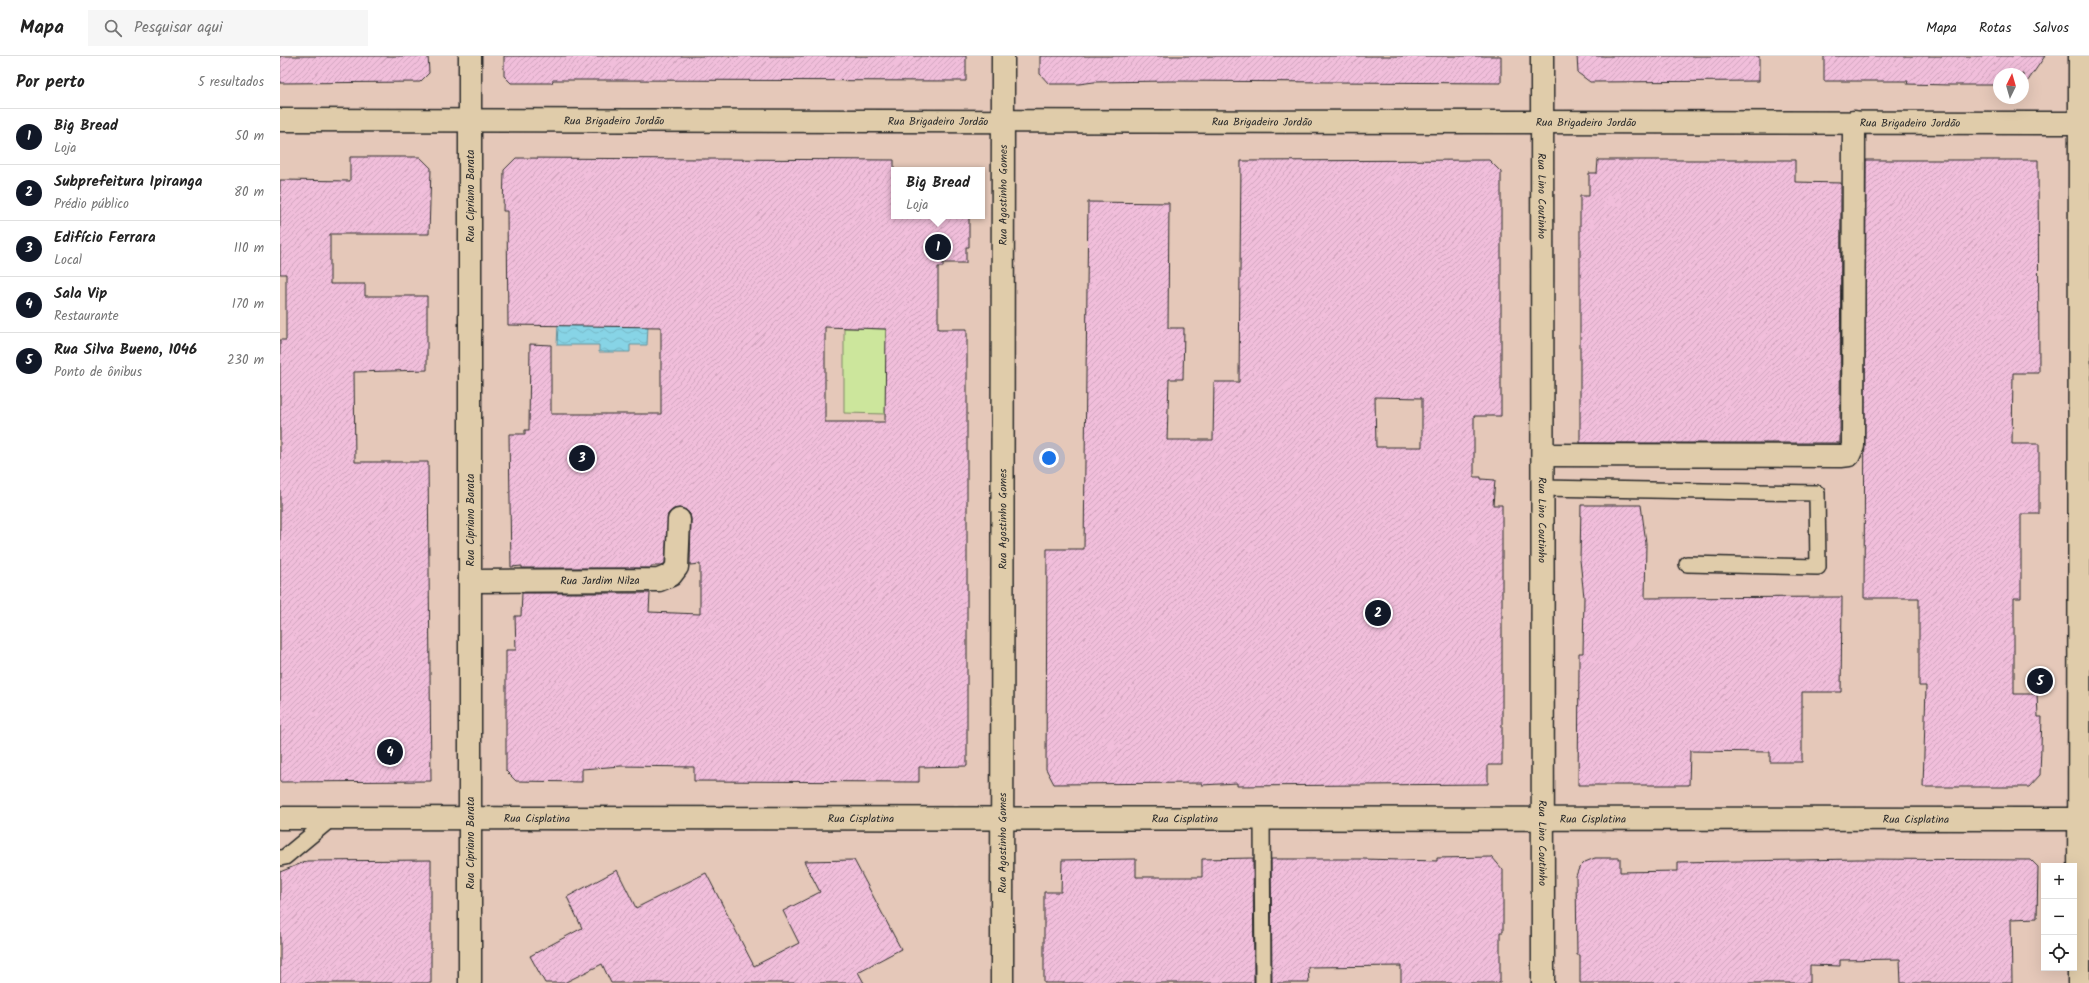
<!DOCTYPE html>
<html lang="pt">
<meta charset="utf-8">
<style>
body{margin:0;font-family:Kalam,sans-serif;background:#f6f6f6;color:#222}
.controls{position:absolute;right:12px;bottom:12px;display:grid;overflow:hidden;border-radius:0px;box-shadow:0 4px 16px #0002}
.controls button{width:36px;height:36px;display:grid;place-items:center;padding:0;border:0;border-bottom:1px solid #e0e0e0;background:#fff;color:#222;font:20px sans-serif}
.compass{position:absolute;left:1713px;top:12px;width:36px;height:36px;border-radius:50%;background:#fff;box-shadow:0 4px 16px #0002;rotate:5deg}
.you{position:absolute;left:769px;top:402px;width:14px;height:14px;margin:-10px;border:3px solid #fff;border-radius:50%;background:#1a73e8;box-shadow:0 0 0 6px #1a73e833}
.badge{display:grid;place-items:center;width:26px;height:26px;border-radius:50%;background:#111827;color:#fff;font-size:13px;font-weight:700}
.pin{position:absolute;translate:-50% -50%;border:2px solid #fff;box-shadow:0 1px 4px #0006}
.popup{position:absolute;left:611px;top:111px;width:94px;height:52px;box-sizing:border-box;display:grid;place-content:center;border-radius:0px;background:#fff;filter:drop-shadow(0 1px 3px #0005);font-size:13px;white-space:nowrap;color:#767676}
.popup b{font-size:15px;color:#222}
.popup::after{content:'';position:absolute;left:50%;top:100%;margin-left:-8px;border:8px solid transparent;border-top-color:#fff}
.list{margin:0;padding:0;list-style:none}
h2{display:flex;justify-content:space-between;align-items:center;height:52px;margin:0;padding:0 16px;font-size:17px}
h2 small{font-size:13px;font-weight:400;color:#767676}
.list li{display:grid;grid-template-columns:26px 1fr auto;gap:12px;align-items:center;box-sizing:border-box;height:56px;padding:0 16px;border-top:1px solid #e0e0e0}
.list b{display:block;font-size:15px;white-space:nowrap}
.list p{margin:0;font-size:13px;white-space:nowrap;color:#767676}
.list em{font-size:13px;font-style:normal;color:#767676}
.icon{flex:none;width:22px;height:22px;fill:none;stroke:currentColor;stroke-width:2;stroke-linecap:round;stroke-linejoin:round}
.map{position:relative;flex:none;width:1809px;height:927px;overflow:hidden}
header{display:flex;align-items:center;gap:24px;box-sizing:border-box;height:56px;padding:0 20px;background:#fff;border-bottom:1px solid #e0e0e0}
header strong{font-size:19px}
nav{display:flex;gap:22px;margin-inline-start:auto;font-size:14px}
.search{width:280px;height:36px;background:#f6f6f6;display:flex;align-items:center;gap:10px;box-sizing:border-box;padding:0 14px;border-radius:0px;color:#767676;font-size:15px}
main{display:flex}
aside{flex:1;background:#fff}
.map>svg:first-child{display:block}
.green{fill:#cce69c;stroke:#7c8864}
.water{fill:url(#water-waves);stroke:#62909b}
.building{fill:url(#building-hatch);stroke:#2b2b2b;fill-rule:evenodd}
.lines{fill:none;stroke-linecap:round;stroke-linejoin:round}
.lane-casing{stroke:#2b2b2b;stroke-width:18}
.street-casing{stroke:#2b2b2b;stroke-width:25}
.secondary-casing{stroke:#2b2b2b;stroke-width:25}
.lane{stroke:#e0ccaa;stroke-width:15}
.street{stroke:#e0ccaa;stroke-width:22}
.secondary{stroke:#e0ccaa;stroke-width:22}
.labels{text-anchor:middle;stroke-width:3;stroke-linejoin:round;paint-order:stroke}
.street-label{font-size:11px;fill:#2b2b2b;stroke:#e0ccaa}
</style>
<header>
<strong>Mapa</strong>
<div class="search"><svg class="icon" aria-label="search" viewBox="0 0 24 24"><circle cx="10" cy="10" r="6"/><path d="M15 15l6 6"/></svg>Pesquisar aqui</div>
<nav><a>Mapa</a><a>Rotas</a><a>Salvos</a></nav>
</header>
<main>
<aside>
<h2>Por perto<small>5 resultados</small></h2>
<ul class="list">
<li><span class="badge">1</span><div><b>Big Bread</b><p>Loja</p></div><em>50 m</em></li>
<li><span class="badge">2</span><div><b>Subprefeitura Ipiranga</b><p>Prédio público</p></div><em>80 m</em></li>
<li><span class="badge">3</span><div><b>Edifício Ferrara</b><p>Local</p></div><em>110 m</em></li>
<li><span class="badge">4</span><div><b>Sala Vip</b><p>Restaurante</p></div><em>170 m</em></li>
<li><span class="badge">5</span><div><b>Rua Silva Bueno, 1046</b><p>Ponto de ônibus</p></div><em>230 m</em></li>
</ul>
</aside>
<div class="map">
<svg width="1809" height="927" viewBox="0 0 1809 927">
<defs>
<pattern id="water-waves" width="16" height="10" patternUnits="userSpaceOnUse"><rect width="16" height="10" fill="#87d4e6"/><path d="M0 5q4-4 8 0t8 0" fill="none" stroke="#75b6c5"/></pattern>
<pattern id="building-hatch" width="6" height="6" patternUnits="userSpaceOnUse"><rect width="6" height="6" fill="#f1bedb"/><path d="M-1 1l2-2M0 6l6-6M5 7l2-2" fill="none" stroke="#cfa3bc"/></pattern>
</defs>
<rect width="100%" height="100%" fill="#e5c8b9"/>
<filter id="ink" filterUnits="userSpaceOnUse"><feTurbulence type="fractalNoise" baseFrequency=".025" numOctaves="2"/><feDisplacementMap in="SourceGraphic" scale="8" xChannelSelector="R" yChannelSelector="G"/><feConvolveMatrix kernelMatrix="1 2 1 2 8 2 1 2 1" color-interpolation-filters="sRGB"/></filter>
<g filter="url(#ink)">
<path class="green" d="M 564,272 L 607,273 L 606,358 L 564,357 Z"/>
<path class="water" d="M 278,269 L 368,270 L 367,289 L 350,289 L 350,296 L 319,296 L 319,289 L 277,289 Z"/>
<g class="building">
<path d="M 0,0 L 148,0 L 149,17 L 140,26 L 0,27 Z"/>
<path d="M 224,0 L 686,0 L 686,25 L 330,24 L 273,24 L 272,27 L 231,27 L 224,20 Z"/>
<path d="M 760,0 L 1221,0 L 1221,27 L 890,25 L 814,26 L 799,28 L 769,28 L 760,18 Z"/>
<path d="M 1297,0 L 1479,0 L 1479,25 L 1310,26 L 1298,17 Z"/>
<path d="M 1544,0 L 1765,0 L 1745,29 L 1743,29 L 1743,18 L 1719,18 L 1719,29 L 1669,29 L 1627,28 L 1628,25 L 1544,25 Z"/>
<path d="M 70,101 L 140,101 L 151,112 L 149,178 L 50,178 L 50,228 L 85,228 L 85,240 L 147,240 L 147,314 L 74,316 L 75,406 L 148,406 L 151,725 L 0,726 L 0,284 L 6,284 L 6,218 L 0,218 L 0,124 L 70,125 Z"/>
<path d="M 236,102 L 614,104 L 614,160 L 689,160 L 689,191 L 686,191 L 686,207 L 663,207 L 663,211 L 658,211 L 658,273 L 687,273 L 687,710 L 639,711 L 639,726 L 414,725 L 414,711 L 341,710 L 302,713 L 302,726 L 236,725 L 226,715 L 226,594 L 236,594 L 235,560 L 241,560 L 242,537 L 370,537 L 369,556 L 420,558 L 420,508 L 410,509 L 411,464 L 410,458 L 406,454 L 400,452 L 394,453 L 388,458 L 385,507 L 381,510 L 371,510 L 371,512 L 242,512 L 242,510 L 231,511 L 229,378 L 245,378 L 245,374 L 249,374 L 250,288 L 271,289 L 271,358 L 381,358 L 381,271 L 228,269 L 227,155 L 223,155 L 224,114 ZM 545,271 L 606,273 L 605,366 L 545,366 Z"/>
<path d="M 1209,104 L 1221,116 L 1221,360 L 1194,360 L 1194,421 L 1201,421 L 1201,423 L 1215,424 L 1213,449 L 1222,449 L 1222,709 L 1208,709 L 1208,728 L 957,730 L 957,727 L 922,729 L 922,727 L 774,728 L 766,713 L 767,493 L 804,493 L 808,146 L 889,147 L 888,272 L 904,272 L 903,323 L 889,323 L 887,384 L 933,384 L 934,326 L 959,326 L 961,105 ZM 1095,341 L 1142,342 L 1142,391 L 1096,391 Z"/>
<path d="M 1318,104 L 1515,104 L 1515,126 L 1561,127 L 1560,387 L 1300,387 L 1300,140 L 1309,140 L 1309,117 L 1317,117 Z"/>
<path d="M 1586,104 L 1758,104 L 1759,317 L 1733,317 L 1732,388 L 1759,388 L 1759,458 L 1741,458 L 1741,542 L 1734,542 L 1734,638 L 1757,638 L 1758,661 L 1762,661 L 1760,719 L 1749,731 L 1643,731 L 1646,630 L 1639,630 L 1639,542 L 1584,542 Z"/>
<path d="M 1301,449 L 1361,449 L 1366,487 L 1365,542 L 1562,541 L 1561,636 L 1522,636 L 1522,706 L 1490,706 L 1490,696 L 1410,695 L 1409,729 L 1298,729 L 1299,612 L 1299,597 L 1303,597 L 1304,541 L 1300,504 Z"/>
<path d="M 1212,801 L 1223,814 L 1223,876 L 1220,876 L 1220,927 L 1121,927 L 1121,910 L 1028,911 L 1029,927 L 992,927 L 991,803 L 1083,803 L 1157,805 L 1157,802 Z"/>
<path d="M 973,802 L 974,927 L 764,927 L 764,836 L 781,836 L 782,804 L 856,803 L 856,821 L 922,821 L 922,803 Z"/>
<path d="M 1315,802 L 1340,802 L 1340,816 L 1398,815 L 1398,806 L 1578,803 L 1751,804 L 1758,811 L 1757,862 L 1731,863 L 1732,927 L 1621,927 L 1620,903 L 1560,904 L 1560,910 L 1530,909 L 1530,927 L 1300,927 L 1300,899 L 1297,899 L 1296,820 L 1299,812 L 1305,806 Z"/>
<path d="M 151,804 L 151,927 L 0,927 L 0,816 L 27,805 Z"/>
<path d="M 574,804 L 621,893 L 578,916 L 584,927 L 331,927 L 322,908 L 284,927 L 265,927 L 250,900 L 302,872 L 287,841 L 337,814 L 356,852 L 426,817 L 474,910 L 519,887 L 503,855 L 540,836 L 524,805 Z"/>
</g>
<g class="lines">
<defs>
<g id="lane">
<path d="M 1262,432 L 1537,437 L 1538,511 L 1407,508"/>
<path d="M 982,763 L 983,927"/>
<path d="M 0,802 L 5,801 L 52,762"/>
</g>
<g id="street">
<path id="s1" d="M 0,64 L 1809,67"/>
<path d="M 1263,399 L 1561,400 L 1569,399 L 1573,390 L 1574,66"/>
<path id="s2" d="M 190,525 L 379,524 L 391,519 L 397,511 L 399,464"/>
<path id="s3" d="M 0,762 L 1809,763"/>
<path d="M 190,927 L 190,0"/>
</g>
<g id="secondary">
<path id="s4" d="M 1262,0 L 1263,927"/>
<path id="s5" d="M 722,927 L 723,0"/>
<path d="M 1799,927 L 1800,0"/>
</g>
</defs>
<use href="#lane" class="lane-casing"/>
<use href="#street" class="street-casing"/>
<use href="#secondary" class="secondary-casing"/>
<use href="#lane" class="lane"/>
<use href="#street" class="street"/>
<use href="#secondary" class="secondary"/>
</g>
</g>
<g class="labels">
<g class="street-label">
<text dy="4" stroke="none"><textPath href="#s1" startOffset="334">Rua Brigadeiro Jordão</textPath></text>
<text dy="4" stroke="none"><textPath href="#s1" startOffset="658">Rua Brigadeiro Jordão</textPath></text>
<text dy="4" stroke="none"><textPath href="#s1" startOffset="982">Rua Brigadeiro Jordão</textPath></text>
<text dy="4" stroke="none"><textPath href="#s1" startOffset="1306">Rua Brigadeiro Jordão</textPath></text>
<text dy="4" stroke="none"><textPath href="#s1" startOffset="1630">Rua Brigadeiro Jordão</textPath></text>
<text transform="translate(190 140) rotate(-90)" y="4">Rua Cipriano Barata</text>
<text dy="4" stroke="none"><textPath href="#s5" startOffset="788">Rua Agostinho Gomes</textPath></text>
<text dy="4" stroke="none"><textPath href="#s4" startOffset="140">Rua Lino Coutinho</textPath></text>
<text transform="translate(190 464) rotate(-90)" y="4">Rua Cipriano Barata</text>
<text dy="4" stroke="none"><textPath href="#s5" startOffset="464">Rua Agostinho Gomes</textPath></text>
<text dy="4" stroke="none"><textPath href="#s4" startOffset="464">Rua Lino Coutinho</textPath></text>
<text dy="4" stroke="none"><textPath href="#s2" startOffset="130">Rua Jardim Nilza</textPath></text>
<text dy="4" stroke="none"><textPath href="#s3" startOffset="257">Rua Cisplatina</textPath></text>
<text dy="4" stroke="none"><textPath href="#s3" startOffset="581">Rua Cisplatina</textPath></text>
<text dy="4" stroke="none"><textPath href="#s3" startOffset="905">Rua Cisplatina</textPath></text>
<text dy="4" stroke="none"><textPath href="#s3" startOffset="1313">Rua Cisplatina</textPath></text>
<text dy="4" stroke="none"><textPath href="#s3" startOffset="1636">Rua Cisplatina</textPath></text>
<text transform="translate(190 787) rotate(-90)" y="4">Rua Cipriano Barata</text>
<text dy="4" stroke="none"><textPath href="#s5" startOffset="140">Rua Agostinho Gomes</textPath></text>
<text dy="4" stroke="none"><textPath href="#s4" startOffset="787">Rua Lino Coutinho</textPath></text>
</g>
</g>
</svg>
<div class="controls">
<button>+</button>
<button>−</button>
<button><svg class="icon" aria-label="locate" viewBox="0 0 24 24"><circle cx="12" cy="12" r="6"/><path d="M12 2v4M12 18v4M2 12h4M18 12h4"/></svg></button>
</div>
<svg class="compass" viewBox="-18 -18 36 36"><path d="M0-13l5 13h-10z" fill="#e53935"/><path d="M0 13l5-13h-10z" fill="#767676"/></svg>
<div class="you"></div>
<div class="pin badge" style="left:658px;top:191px">1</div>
<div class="popup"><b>Big Bread</b>Loja</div>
<div class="pin badge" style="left:1098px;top:557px">2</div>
<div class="pin badge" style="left:302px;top:402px">3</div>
<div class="pin badge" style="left:110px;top:696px">4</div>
<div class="pin badge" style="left:1760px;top:625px">5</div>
</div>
</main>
